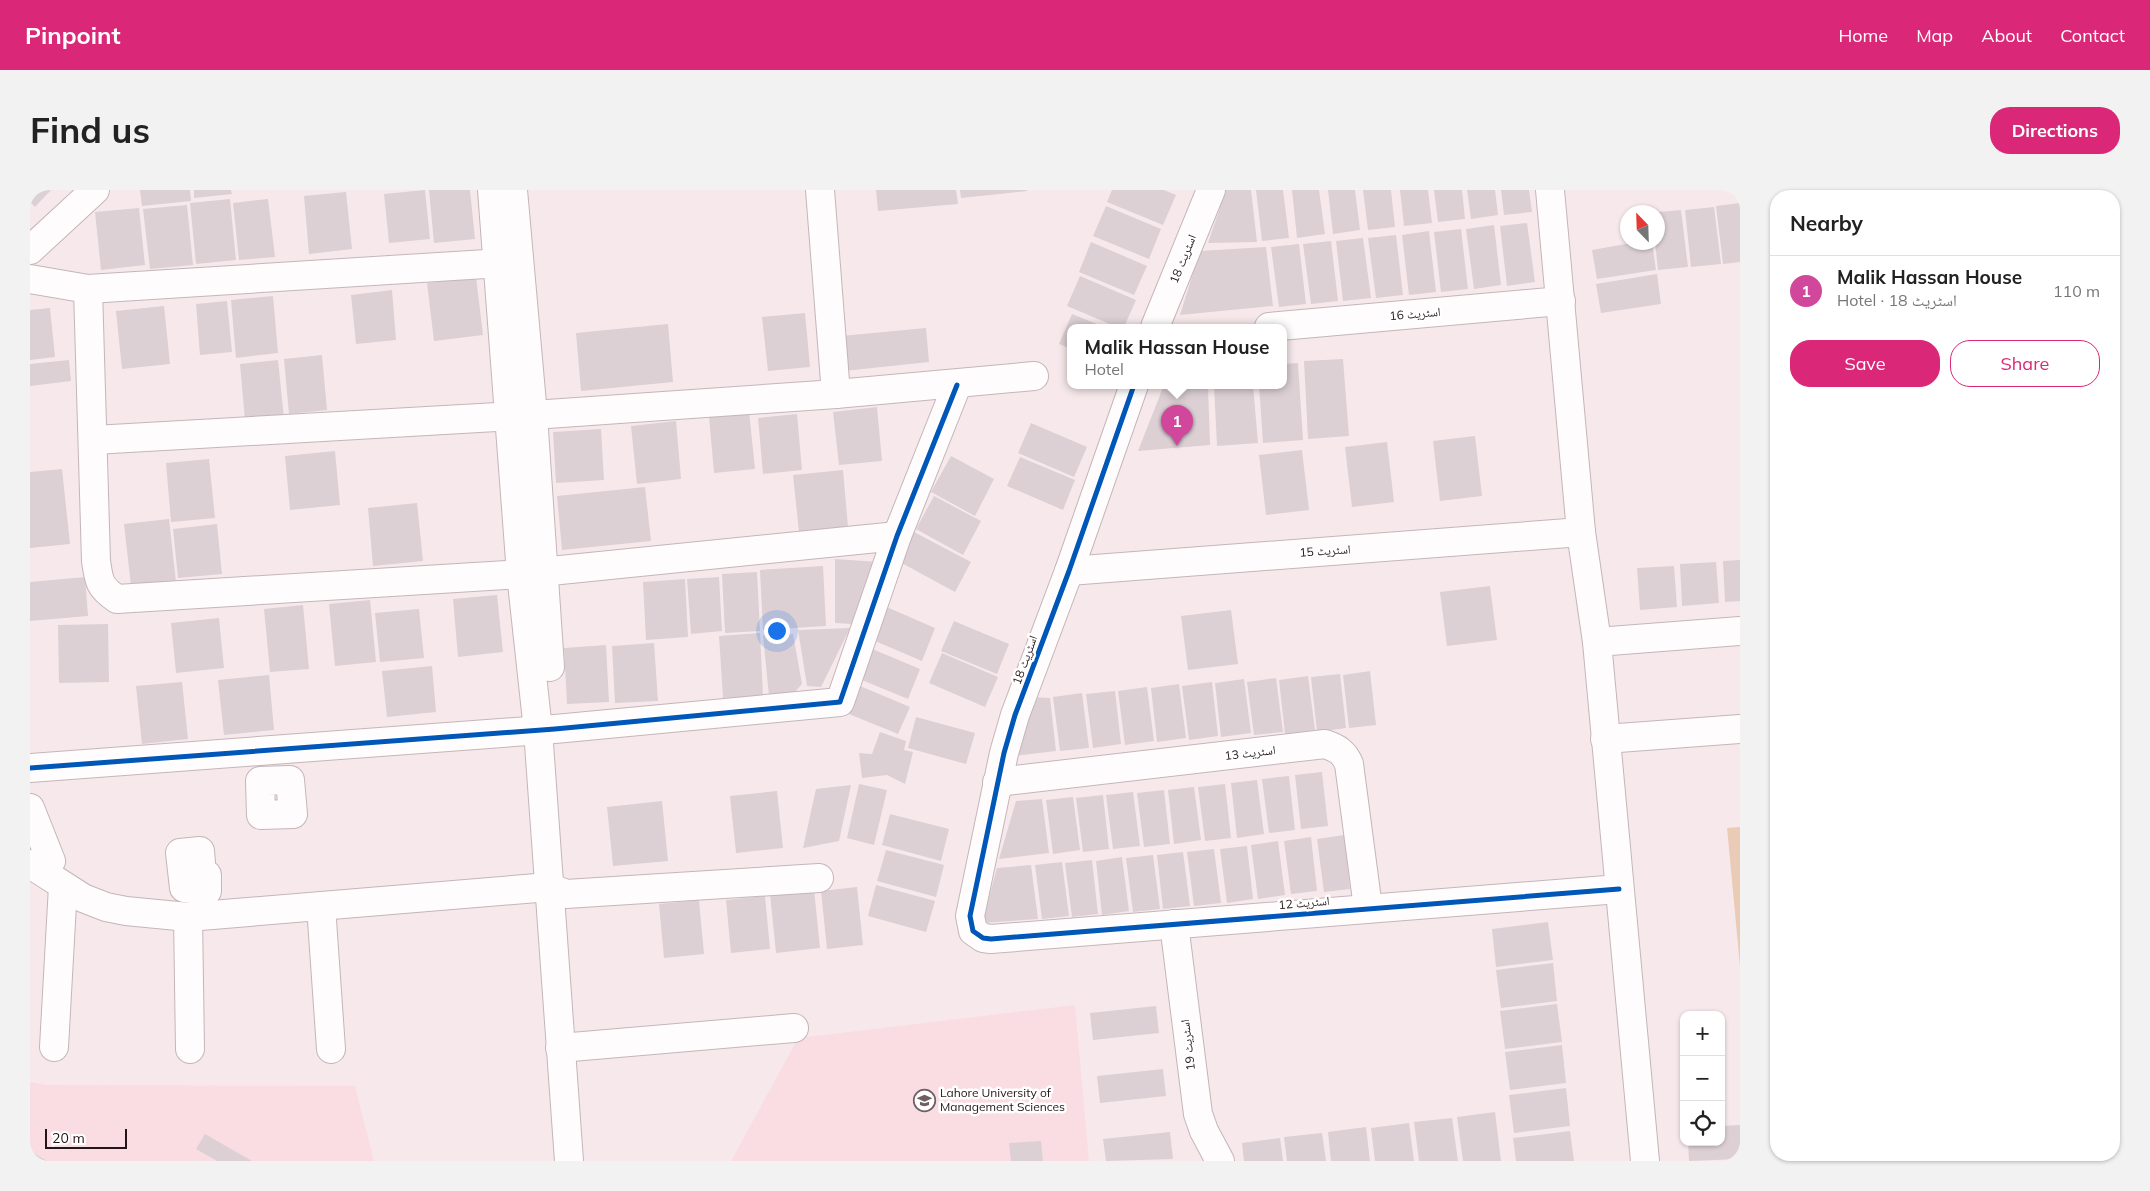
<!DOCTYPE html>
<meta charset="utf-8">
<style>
body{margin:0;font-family:Mulish,"Noto Naskh Arabic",sans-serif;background:#f2f2f2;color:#222}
.controls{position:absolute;right:15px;bottom:15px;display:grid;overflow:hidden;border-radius:10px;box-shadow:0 1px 4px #0004}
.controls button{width:45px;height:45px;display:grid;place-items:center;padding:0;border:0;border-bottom:1px solid #e0e0e0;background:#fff;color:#222;font:25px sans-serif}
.compass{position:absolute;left:1590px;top:15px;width:45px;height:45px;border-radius:50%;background:#fff;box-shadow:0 1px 4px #0004;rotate:337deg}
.scale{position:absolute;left:15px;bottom:12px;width:82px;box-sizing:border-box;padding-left:5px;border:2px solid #241618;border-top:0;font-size:14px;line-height:18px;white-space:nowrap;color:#241618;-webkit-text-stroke:4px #fff;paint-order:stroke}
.you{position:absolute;left:746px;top:440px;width:18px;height:18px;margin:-12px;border:4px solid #fff;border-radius:50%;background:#1a73e8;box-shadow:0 0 0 8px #1a73e833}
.badge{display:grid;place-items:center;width:32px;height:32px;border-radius:50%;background:#db2777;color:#fff;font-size:16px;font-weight:700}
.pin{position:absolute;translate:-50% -41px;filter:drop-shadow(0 1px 2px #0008)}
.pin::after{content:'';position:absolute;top:26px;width:18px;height:15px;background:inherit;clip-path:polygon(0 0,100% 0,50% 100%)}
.popup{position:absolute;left:1037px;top:134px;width:220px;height:65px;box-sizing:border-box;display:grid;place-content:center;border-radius:10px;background:#fff;filter:drop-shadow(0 1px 4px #0005);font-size:16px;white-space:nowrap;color:#767676}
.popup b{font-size:19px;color:#222}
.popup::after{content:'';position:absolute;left:50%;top:100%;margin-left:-10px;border:10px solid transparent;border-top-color:#fff}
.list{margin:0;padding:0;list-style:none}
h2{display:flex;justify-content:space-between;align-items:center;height:65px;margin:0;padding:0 20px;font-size:21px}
h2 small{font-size:16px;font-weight:400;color:#767676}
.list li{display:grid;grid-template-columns:32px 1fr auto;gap:15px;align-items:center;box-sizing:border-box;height:70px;padding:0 20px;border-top:1px solid #e0e0e0}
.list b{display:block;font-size:19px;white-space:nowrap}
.list p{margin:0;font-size:16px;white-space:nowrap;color:#767676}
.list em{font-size:16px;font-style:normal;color:#767676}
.actions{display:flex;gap:10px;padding:15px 20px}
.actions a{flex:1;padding:11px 0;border:1px solid #db2777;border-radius:20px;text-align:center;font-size:18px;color:#db2777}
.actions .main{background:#db2777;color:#fff}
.icon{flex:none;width:28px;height:28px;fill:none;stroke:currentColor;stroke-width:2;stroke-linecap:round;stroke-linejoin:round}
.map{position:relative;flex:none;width:1710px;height:971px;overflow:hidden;border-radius:20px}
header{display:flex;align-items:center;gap:30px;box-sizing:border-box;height:70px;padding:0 25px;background:#db2777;color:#fff}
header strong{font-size:24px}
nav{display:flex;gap:28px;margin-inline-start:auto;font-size:18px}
.intro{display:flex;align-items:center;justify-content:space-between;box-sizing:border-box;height:120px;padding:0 30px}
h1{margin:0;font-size:35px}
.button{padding:12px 22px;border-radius:20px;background:#db2777;color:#fff;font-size:18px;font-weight:700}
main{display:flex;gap:30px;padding:0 30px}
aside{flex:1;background:#fff;border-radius:20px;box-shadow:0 1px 4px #0004}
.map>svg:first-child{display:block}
.built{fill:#fadde2}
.green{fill:#eacbb6}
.building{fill:#dcd0d5}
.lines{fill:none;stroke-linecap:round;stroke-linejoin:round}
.minor-casing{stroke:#c4b6b8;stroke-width:30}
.minor{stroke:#fefcfc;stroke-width:28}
.cycleway-casing{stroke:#fff;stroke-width:8}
.cycleway{stroke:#0057b8;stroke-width:5}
.labels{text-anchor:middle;stroke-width:5;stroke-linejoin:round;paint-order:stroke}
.street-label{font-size:12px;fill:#241618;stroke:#fff}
.poi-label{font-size:12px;fill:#241618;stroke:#fff;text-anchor:start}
</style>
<header>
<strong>Pinpoint</strong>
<nav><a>Home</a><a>Map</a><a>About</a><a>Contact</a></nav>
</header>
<div class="intro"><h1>Find us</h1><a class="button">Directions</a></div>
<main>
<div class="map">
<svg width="1710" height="971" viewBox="0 0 1710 971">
<rect width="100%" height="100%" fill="#f7e9eb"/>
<g class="built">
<path d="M 1045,815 L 1059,971 L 701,971 L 768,848 Z"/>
<path d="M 0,892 L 17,895 L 325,896 L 344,971 L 0,971 Z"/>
</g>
<path class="green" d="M 1710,637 L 1710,776 L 1697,638 Z"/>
<g class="building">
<path d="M 0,0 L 21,0 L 5,17 L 0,12 Z"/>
<path d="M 110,0 L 160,0 L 161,11 L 112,16 Z"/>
<path d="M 164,0 L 201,0 L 202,4 L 164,8 Z"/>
<path d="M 395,0 L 400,49 L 359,53 L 354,4 Z"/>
<path d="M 399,0 L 440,0 L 445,49 L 404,53 Z"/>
<path d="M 846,0 L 926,0 L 928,14 L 848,21 Z"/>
<path d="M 930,0 L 997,0 L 997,1 L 931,8 Z"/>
<path d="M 1082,0 L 1134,0 L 1146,5 L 1133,35 L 1077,12 Z"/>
<path d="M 1196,0 L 1221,0 L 1227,52 L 1178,53 Z"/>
<path d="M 1226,0 L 1253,0 L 1259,48 L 1232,51 Z"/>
<path d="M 1262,0 L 1289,0 L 1295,44 L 1267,48 Z"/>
<path d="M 1298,0 L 1325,0 L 1330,40 L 1303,44 Z"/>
<path d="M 1333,0 L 1361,0 L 1365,37 L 1338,40 Z"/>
<path d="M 1370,0 L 1398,0 L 1402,33 L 1374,36 Z"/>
<path d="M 1404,0 L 1432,0 L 1435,29 L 1408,32 Z"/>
<path d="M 1437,0 L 1465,0 L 1468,25 L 1441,29 Z"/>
<path d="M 1471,0 L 1499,0 L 1502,22 L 1474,25 Z"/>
<path d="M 316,2 L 322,59 L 279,64 L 274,6 Z"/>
<path d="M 200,9 L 206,70 L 166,74 L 160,13 Z"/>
<path d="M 238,9 L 245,67 L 209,70 L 203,13 Z"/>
<path d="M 1710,13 L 1710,72 L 1693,74 L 1686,16 Z"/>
<path d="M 157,15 L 163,75 L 120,79 L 113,19 Z"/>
<path d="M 1076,16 L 1131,39 L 1119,69 L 1063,46 Z"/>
<path d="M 1684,17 L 1691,74 L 1661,77 L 1655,20 Z"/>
<path d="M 109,18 L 115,75 L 71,80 L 65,22 Z"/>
<path d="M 1651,20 L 1658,77 L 1628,80 L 1625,52 L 1628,52 L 1628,22 Z"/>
<path d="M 1497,33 L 1505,92 L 1477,96 L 1470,36 Z"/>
<path d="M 1464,35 L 1471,95 L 1444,99 L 1436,39 Z"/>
<path d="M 1431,39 L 1438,99 L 1411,102 L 1404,42 Z"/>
<path d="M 1399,41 L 1406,102 L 1379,105 L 1372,45 Z"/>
<path d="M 1366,45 L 1373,105 L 1346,108 L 1338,48 Z"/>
<path d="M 1333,48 L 1341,108 L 1313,111 L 1306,51 Z"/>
<path d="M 1301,51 L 1308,111 L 1281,114 L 1273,54 Z"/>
<path d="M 1061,52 L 1117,76 L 1104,105 L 1049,82 Z"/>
<path d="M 1607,52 L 1622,52 L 1626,80 L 1567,89 L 1562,60 Z"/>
<path d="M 1269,54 L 1276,114 L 1249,117 L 1241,57 Z"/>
<path d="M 1236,57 L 1243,116 L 1150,125 L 1170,61 Z"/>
<path d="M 1627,84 L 1631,114 L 1571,123 L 1566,94 Z"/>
<path d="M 1050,86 L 1106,110 L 1094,137 L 1087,137 L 1037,116 Z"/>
<path d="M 446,87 L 453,145 L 404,151 L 397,93 Z"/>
<path d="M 362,100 L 366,150 L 326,154 L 321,105 Z"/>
<path d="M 243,106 L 248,163 L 206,168 L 201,110 Z"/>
<path d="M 197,111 L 202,162 L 170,165 L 166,114 Z"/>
<path d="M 134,116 L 140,174 L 92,179 L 86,121 Z"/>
<path d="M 20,118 L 25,167 L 0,170 L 0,120 Z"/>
<path d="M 775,123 L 780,177 L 738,181 L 732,127 Z"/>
<path d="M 1042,124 L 1074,137 L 1041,137 L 1041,159 L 1029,154 Z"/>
<path d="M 638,134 L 643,192 L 551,201 L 546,143 Z"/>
<path d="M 896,138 L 899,172 L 814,181 L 811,146 Z"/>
<path d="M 292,165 L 297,220 L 259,224 L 254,169 Z"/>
<path d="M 1313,169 L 1319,246 L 1278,249 L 1274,171 Z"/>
<path d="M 39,170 L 41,191 L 0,196 L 0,174 Z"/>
<path d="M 248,170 L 254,228 L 215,231 L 210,174 Z"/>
<path d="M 1268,173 L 1273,250 L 1233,253 L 1229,195 L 1253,195 L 1253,174 Z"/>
<path d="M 1134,195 L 1178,195 L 1180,255 L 1108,261 Z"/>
<path d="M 1184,195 L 1223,195 L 1228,253 L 1187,256 Z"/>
<path d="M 847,217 L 852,271 L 809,275 L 803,222 Z"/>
<path d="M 719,221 L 725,279 L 684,283 L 679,226 Z"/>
<path d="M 767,224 L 772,280 L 733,284 L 728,228 Z"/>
<path d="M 646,231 L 651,289 L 607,294 L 601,236 Z"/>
<path d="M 1001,233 L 1057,257 L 1044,287 L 988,263 Z"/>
<path d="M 571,239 L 574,290 L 526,293 L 523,242 Z"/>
<path d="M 1445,246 L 1452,306 L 1410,311 L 1403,251 Z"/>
<path d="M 1357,252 L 1364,312 L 1322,317 L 1315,257 Z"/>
<path d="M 1272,260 L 1279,320 L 1236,325 L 1229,265 Z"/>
<path d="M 305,261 L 310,315 L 260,320 L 255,266 Z"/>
<path d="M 921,266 L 964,289 L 945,326 L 901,302 Z"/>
<path d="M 990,267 L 1045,290 L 1033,320 L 977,296 Z"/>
<path d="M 179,269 L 185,328 L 141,332 L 136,273 Z"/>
<path d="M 32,279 L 40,354 L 0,358 L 0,282 Z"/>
<path d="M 813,280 L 818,337 L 769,342 L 763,285 Z"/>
<path d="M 615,297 L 621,351 L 532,360 L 527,306 Z"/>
<path d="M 904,306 L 951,331 L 933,365 L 886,339 Z"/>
<path d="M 387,313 L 393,371 L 343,376 L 338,318 Z"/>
<path d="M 139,329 L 146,392 L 101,396 L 94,334 Z"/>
<path d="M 187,334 L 192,384 L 148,388 L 143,339 Z"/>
<path d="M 884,342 L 941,372 L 925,402 L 868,371 Z"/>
<path d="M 805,369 L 849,372 L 822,434 L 805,433 Z"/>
<path d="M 1710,370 L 1710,411 L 1695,412 L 1693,371 Z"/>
<path d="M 1686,372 L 1689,413 L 1652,416 L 1650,374 Z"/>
<path d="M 793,376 L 796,436 L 733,440 L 730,380 Z"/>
<path d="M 1644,376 L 1647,417 L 1610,420 L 1607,378 Z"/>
<path d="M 727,382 L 730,441 L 695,443 L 692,384 Z"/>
<path d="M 55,387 L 58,426 L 0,431 L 0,392 Z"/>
<path d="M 689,387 L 692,441 L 661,444 L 657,389 Z"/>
<path d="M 655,389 L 658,447 L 616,450 L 613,392 Z"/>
<path d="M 1460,396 L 1467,450 L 1417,456 L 1410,402 Z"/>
<path d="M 467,405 L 473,462 L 428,467 L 423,409 Z"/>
<path d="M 340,410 L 346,472 L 305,476 L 299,414 Z"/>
<path d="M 273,415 L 279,479 L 240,482 L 234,419 Z"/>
<path d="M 852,415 L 905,438 L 892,471 L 838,448 Z"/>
<path d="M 389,419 L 394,468 L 350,472 L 345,423 Z"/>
<path d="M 1201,420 L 1208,474 L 1158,480 L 1151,426 Z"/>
<path d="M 189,428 L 194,478 L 146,483 L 141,433 Z"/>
<path d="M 924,431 L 979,454 L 967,484 L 911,461 Z"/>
<path d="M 78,434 L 79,492 L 29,493 L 28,435 Z"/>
<path d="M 820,438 L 791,497 L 777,496 L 768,440 Z"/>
<path d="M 730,443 L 733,506 L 693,508 L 689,446 Z"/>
<path d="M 763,444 L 772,494 L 762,505 L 739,506 L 733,445 Z"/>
<path d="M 624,453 L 628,511 L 585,513 L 582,456 Z"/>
<path d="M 576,455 L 579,512 L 537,514 L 534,458 Z"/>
<path d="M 840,458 L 890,479 L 878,509 L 827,488 Z"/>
<path d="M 912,463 L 968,487 L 955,517 L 899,493 Z"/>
<path d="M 402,476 L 406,522 L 357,527 L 352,481 Z"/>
<path d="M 1340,481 L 1346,535 L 1319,538 L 1313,485 Z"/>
<path d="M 1310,484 L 1316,538 L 1287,542 L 1281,487 Z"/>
<path d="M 239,485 L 244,540 L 194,545 L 188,490 Z"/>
<path d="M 1278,486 L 1285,540 L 1255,544 L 1249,490 Z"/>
<path d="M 1246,488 L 1253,542 L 1224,545 L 1217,492 Z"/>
<path d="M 1214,489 L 1221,543 L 1191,547 L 1185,493 Z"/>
<path d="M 152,492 L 158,549 L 112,554 L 106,496 Z"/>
<path d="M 1182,492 L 1188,546 L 1159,550 L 1152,496 Z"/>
<path d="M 1149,494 L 1156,548 L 1127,552 L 1121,498 Z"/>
<path d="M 830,496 L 880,517 L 868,544 L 819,524 Z"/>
<path d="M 1117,497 L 1124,551 L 1095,555 L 1088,501 Z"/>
<path d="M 1085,501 L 1091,554 L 1063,558 L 1056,504 Z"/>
<path d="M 1052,503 L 1059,558 L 1030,561 L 1023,507 Z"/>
<path d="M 1001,507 L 1020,508 L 1026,561 L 983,566 Z"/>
<path d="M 886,527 L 945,543 L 936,574 L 878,558 Z"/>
<path d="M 850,542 L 876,551 L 874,560 L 883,562 L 875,594 L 857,585 L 832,588 L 829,563 L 842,564 Z"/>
<path d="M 1292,582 L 1298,636 L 1271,639 L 1265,585 Z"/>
<path d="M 1259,586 L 1265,640 L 1239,643 L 1232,589 Z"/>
<path d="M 1227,590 L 1234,644 L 1207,648 L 1201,593 Z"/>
<path d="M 829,594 L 857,600 L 844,655 L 817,648 Z"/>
<path d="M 1195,594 L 1201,648 L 1175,651 L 1168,597 Z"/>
<path d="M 821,595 L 809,651 L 773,658 L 786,599 Z"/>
<path d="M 1164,597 L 1171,650 L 1144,654 L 1138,600 Z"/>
<path d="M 1134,600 L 1140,654 L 1114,657 L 1107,603 Z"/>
<path d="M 747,601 L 753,658 L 706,663 L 700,606 Z"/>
<path d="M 1103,602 L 1110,656 L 1083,659 L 1076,605 Z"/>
<path d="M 1073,605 L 1079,659 L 1053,662 L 1046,608 Z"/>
<path d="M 1043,607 L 1050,660 L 1023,664 L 1016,610 Z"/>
<path d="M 1012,609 L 1019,663 L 969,669 L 986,611 Z"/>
<path d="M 632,611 L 638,671 L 583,676 L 577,617 Z"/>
<path d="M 860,624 L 919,639 L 911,671 L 852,655 Z"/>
<path d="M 1314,645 L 1320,699 L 1294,702 L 1287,649 Z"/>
<path d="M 1281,647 L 1287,701 L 1261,704 L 1254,651 Z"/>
<path d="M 1248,651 L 1255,705 L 1228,709 L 1221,655 Z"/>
<path d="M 1217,656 L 1223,709 L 1197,713 L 1190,659 Z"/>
<path d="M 1184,659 L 1191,713 L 1164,716 L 1157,662 Z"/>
<path d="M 856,660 L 914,675 L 906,707 L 847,691 Z"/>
<path d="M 1153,662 L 1160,716 L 1133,719 L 1127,665 Z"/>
<path d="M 1123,665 L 1130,719 L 1103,722 L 1096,668 Z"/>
<path d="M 1092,667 L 1099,721 L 1072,725 L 1066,671 Z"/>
<path d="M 1062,670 L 1068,724 L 1042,727 L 1035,673 Z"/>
<path d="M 1032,672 L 1039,726 L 1012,729 L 1005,675 Z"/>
<path d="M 1001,675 L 1008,729 L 952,733 L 967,678 Z"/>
<path d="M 846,695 L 905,711 L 896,742 L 838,726 Z"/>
<path d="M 827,697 L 833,755 L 797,759 L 791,701 Z"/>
<path d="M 784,699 L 790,758 L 746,763 L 740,704 Z"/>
<path d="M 735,706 L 740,759 L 701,763 L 696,710 Z"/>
<path d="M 669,710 L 674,764 L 634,768 L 629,714 Z"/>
<path d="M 1518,732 L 1523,770 L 1466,777 L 1462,739 Z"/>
<path d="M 1523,773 L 1527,811 L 1471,818 L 1466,780 Z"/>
<path d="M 1527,814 L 1532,852 L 1475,859 L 1470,821 Z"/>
<path d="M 1126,816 L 1129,843 L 1063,850 L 1060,823 Z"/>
<path d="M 1532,855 L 1536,893 L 1480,900 L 1475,862 Z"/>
<path d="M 1133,879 L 1136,906 L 1070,913 L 1067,886 Z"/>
<path d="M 1536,898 L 1540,936 L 1484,943 L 1479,905 Z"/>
<path d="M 1465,922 L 1471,971 L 1433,971 L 1427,927 Z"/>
<path d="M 1422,928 L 1428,971 L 1389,971 L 1384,932 Z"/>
<path d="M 1379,933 L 1384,971 L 1345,971 L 1341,938 Z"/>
<path d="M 1710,935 L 1710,969 L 1659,971 L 1658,952 L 1691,952 L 1691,936 Z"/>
<path d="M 1336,937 L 1340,971 L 1301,971 L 1298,942 Z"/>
<path d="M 1540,941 L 1544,971 L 1486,971 L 1483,948 Z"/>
<path d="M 1140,942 L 1143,969 L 1076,971 L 1073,949 Z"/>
<path d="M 1292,943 L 1296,971 L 1257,971 L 1254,947 Z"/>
<path d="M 175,944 L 222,971 L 187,971 L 166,959 Z"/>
<path d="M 1250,948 L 1253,971 L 1214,971 L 1212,953 Z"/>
<path d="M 1011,951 L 1013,971 L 981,971 L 979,953 Z"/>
<path d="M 0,961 L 17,971 L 0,971 Z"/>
</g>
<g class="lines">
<defs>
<g id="minor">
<path d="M 462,0 L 491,384 L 508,540 L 539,971"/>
<path d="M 483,0 L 503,225 L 520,477"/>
<path d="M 790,0 L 806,204"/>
<path d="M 1520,0 L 1551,342 L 1567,452 L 1615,971"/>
<path d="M 0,60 L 65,0"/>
<path d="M 0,89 L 58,99 L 487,72"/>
<path d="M 58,99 L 66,371 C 69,391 69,397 87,409 L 491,384 L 867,346"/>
<path d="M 1125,137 L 1181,0"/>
<path d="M 1239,137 L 1531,111"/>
<path d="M 1104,195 L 1039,381 L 985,525 L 974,563 L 940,726 L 943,741 L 953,748 L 961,749 L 1589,699"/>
<path d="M 64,250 L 503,225 L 806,204 L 1004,186"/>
<path d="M 1039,381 L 1551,342"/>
<path d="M 1567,452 L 1710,441"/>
<path d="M 1575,549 L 1710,539"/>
<path d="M 0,578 L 525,539 L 810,512 L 867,346 L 927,195"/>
<path d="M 260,590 L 263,624 L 231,625 L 230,591 Z"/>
<path d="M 967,592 L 1295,554 C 1307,558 1314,562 1319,574 L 1338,718"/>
<path d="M 0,618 L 21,671 L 12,681"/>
<path d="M 170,661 L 172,684 L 177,685 L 177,701 L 154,698 L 150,663 Z"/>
<path d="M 0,674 L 53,708 L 76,717 L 96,721 L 158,727 L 519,697 L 536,704 L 789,688"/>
<path d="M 291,716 L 301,859"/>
<path d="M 158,727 L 160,859"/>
<path d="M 1144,734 L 1168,924 L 1174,941 L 1190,971"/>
<path d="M 24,857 L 33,696"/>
<path d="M 530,858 L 764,838"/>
</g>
</defs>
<use href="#minor" class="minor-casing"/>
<use href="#minor" class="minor"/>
<defs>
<g id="cycleway">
<path d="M 1104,195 L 1039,381 L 985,525 L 974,563 L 940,726 L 943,741 L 953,748 L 961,749 L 1589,699"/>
<path d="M 0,578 L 525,539 L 810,512 L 867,346 L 927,195"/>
</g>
</defs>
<use href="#cycleway" class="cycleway-casing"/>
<use href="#cycleway" class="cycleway"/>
</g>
<defs>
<symbol id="university-ring" viewBox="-11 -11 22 22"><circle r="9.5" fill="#fff" stroke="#6e6062" stroke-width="1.5"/><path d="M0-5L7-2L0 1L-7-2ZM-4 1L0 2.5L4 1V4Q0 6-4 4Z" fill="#6e6062"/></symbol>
</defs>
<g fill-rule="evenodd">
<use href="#university-ring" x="882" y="898" width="25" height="25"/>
</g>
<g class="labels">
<g class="street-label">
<text transform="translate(1153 69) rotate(-68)" y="4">اسٹریٹ 18</text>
<text transform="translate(1385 124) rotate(-5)" y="4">اسٹریٹ 16</text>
<text transform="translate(1295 361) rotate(-4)" y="4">اسٹریٹ 15</text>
<text transform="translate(995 470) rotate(-70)" y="4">اسٹریٹ 18</text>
<text transform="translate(1220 563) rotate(-7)" y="4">اسٹریٹ 13</text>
<text transform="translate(1274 713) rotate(-5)" y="4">اسٹریٹ 12</text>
<text transform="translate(1158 855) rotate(-97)" y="4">اسٹریٹ 19</text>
</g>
<g class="poi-label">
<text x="910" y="907">Lahore University of<tspan x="910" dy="14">Management Sciences</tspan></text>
</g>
</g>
</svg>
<div class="controls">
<button>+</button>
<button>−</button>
<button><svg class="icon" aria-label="locate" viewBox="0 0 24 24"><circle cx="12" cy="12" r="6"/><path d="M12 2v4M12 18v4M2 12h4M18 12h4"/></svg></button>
</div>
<svg class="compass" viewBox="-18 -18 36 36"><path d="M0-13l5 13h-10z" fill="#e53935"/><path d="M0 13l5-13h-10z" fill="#767676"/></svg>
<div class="scale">20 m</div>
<div class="you"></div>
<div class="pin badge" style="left:1147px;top:256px;background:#d1479c">1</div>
<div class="popup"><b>Malik Hassan House</b>Hotel</div>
</div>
<aside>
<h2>Nearby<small></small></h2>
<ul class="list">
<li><span class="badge" style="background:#d1479c">1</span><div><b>Malik Hassan House</b><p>Hotel · اسٹریٹ 18</p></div><em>110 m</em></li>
</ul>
<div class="actions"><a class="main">Save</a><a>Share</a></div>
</aside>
</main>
